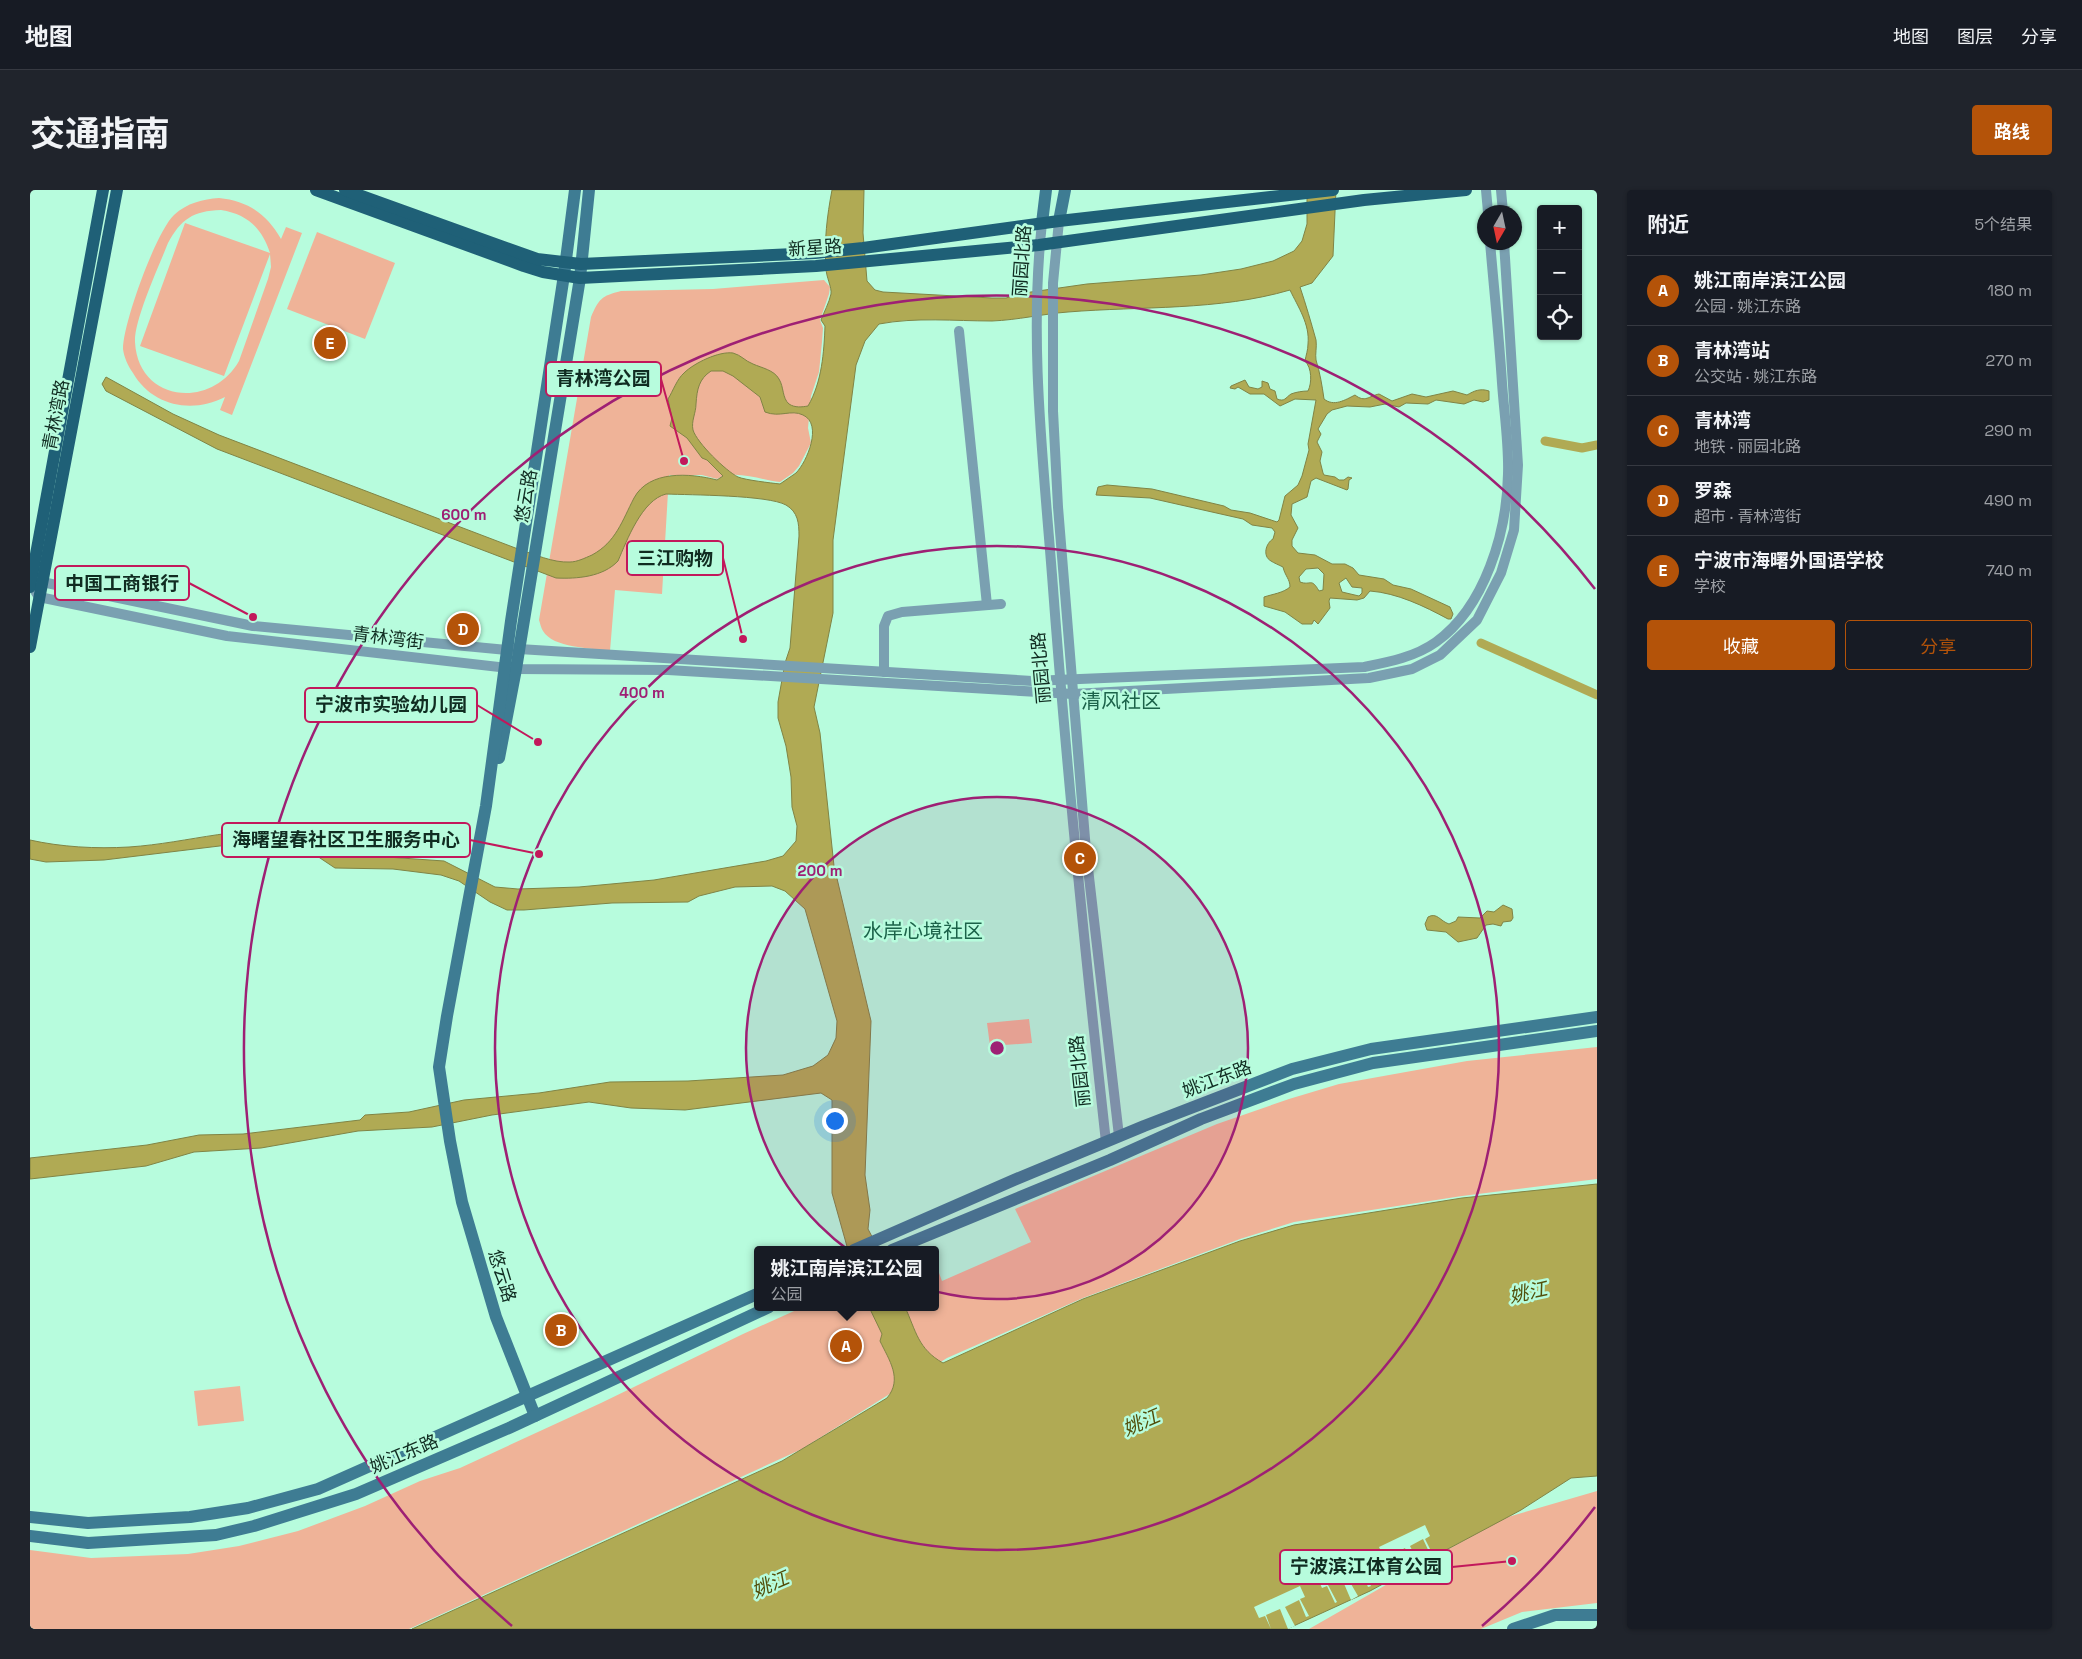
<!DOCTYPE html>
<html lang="zh">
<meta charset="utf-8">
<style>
body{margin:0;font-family:"Space Grotesk","Noto Sans SC",sans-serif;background:#20242c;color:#f1f3f6}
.controls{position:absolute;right:15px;top:15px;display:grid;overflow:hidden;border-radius:5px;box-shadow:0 1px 4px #0004}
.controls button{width:45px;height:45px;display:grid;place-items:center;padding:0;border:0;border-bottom:1px solid #363941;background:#171b24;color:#f1f3f6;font:25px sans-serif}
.compass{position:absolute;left:1447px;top:15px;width:45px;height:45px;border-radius:50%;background:#171b24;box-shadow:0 1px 4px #0004;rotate:189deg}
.you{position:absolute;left:804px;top:930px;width:18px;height:18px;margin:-12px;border:4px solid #fff;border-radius:50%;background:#1a73e8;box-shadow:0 0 0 8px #1a73e833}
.badge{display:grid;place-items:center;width:32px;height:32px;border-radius:50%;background:#b45309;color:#fff;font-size:16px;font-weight:700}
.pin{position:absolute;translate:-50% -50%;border:2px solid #fff;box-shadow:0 1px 5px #0006}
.popup{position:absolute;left:724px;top:1056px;width:185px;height:65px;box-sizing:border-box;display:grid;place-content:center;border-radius:5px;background:#171b24;filter:drop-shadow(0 1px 4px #0005);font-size:16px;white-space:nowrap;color:#9ea1a6}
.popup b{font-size:19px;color:#f1f3f6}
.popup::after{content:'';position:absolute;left:50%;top:100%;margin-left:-10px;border:10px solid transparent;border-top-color:#171b24}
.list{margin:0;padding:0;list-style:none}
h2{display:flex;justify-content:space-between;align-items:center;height:65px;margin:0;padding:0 20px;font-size:21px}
h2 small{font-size:16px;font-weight:400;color:#9ea1a6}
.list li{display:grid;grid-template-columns:32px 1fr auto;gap:15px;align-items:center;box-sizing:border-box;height:70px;padding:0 20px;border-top:1px solid #363941}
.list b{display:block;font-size:19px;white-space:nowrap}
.list p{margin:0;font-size:16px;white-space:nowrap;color:#9ea1a6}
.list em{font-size:16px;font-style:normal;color:#9ea1a6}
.actions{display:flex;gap:10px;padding:15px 20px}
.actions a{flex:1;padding:11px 0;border:1px solid #b45309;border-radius:5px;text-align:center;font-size:18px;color:#b45309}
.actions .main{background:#b45309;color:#fff}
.icon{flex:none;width:28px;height:28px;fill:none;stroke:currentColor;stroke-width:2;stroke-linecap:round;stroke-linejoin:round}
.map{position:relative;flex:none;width:1567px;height:1439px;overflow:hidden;border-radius:5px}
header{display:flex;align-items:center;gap:30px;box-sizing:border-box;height:70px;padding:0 25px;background:#171b24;border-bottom:1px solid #363941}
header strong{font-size:24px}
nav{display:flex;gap:28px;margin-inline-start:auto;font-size:18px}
.intro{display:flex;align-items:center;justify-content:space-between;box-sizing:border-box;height:120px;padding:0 30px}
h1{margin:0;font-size:35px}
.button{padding:12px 22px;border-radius:5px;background:#b45309;color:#fff;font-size:18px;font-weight:700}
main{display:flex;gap:30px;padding:0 30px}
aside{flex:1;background:#171b24;border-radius:5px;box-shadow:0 1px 4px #0004}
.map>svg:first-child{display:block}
.green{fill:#efb398;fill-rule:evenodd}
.water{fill:#b0aa54;stroke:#808445;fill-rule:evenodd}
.pier{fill:#b7fcdd}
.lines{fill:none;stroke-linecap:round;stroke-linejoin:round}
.canal{stroke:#b0aa54;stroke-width:9}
.street{stroke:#7aa0b1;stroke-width:10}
.secondary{stroke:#3e7c93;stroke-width:12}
.primary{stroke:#1f6077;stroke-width:12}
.ring{fill:none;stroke:#9e2074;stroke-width:2.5}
.labels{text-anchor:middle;stroke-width:5;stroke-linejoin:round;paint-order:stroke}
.street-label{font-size:18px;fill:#102c21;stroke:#b7fcdd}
.water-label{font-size:19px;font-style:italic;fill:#524e0a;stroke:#b7fcdd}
.quarter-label{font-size:20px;fill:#1b6249;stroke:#b7fcdd}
.centre{fill:#9e2074;stroke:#b7fcdd;stroke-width:2.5}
.ring-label{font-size:15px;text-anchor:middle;font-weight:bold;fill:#9e2074;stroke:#b7fcdd;stroke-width:5;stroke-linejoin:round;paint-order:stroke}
.leader{fill:none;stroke:#c2185b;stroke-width:2}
.callout-dot{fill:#c2185b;stroke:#b7fcdd;stroke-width:2}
.callout{fill:#b7fcdd;stroke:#c2185b;stroke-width:2}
.callout-label{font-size:19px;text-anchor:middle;font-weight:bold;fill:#102c21}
</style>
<header>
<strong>地图</strong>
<nav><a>地图</a><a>图层</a><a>分享</a></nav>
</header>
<div class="intro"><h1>交通指南</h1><a class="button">路线</a></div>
<main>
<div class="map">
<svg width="1567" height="1439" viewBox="0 0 1567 1439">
<rect width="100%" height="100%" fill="#b7fcdd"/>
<g class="green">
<path d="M 189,8 C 218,11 237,24 251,49 L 256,37 L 272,43 L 202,225 L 190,220 L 195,207 C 162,224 122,216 103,183 C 98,176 94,167 93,159 C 93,133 126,42 144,25 C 157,13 173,9 189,8 ZM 191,20 C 217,24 232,38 240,63 L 155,33 L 110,156 L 194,186 L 240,64 L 241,77 L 238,89 L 209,171 C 181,220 108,212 105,152 C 104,130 129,76 138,53 C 151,29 163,21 191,20 Z"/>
<path d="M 287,42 L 365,73 L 335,149 L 257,119 Z"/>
<path d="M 794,90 L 800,97 L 799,104 L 790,130 L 793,138 L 792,152 L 789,182 L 781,206 L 778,238 L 781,253 L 769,276 L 763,283 L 750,292 C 731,290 704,279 687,289 L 672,285 L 639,285 L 632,404 L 585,400 L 580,461 C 561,458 523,458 513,441 C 511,438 510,433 509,430 L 561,127 C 569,109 571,106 591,101 L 683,99 Z"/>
<path d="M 999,829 L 1002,853 L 960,856 L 957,833 Z"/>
<path d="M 1567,857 L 1567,989 L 1432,1006 L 1264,1032 L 1210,1049 L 1053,1108 L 917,1168 L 772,1259 L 379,1439 L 0,1439 L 0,1360 L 61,1368 L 158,1364 L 209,1356 L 268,1341 L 335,1316 L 390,1291 L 430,1278 L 571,1213 L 713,1144 L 773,1117 L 905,1117 L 905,1072 L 912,1091 L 1001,1052 L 985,1019 L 1187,934 L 1259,909 L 1309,894 L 1437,871 Z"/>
<path d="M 210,1196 L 214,1231 L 168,1236 L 164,1201 Z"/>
<path d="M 1567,1301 L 1567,1413 L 1492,1422 L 1451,1439 L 1279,1439 L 1471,1329 Z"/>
</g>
<g class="water">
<path d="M 802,0 L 834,0 L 833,43 L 837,91 L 845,100 L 853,102 L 962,108 L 976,108 L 994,103 L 1057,94 L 1171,85 L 1211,79 L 1243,71 L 1264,61 L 1272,51 L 1277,34 L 1277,0 L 1306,0 L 1303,66 L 1282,93 L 1270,97 C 1276,115 1281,132 1286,150 C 1287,157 1285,164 1286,170 C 1290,183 1292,195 1294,209 C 1304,217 1315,210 1325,205 C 1335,213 1339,206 1349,204 L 1362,211 L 1382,204 L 1396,207 L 1423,201 L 1437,205 C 1444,201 1450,198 1459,201 L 1459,210 L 1453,212 L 1444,210 L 1434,214 L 1406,210 L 1398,214 L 1376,213 L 1369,217 L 1355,214 L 1340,217 L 1317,216 L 1302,220 L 1297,224 L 1288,239 L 1291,244 L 1287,252 L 1292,262 L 1290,271 L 1293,283 L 1294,285 L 1305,287 L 1309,290 L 1314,290 L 1318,287 L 1322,288 L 1319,290 L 1318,299 L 1317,300 L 1286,288 L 1281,291 L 1277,307 L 1262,314 L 1261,325 L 1268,338 L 1262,350 L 1262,356 L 1268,363 L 1285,365 L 1302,374 L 1315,374 L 1323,378 L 1329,385 L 1354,389 L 1363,395 L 1381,399 L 1420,417 L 1423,424 L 1421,429 L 1418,429 C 1394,416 1367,403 1340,401 L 1334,408 L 1327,410 L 1300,408 L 1299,411 L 1300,418 L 1288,434 L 1284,430 L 1282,434 L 1272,434 L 1255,422 L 1234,416 L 1234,407 C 1243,404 1253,403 1260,397 C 1260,389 1255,386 1253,377 C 1249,375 1244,373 1241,371 C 1232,366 1236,353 1243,349 L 1245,342 L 1242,338 L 1222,335 L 1213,329 L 1120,308 L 1066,305 L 1068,297 L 1077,295 L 1122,299 L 1194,316 L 1201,320 L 1220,323 L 1247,332 L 1249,330 L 1255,306 L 1268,295 L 1272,286 L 1279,260 L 1278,254 L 1286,210 L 1265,209 L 1250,216 L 1234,204 L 1220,204 L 1208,197 L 1205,199 L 1200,198 L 1201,196 L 1215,190 L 1219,197 L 1228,199 L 1232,197 L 1232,191 L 1238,193 L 1240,199 L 1245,201 L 1247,209 C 1255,212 1255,208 1261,204 C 1266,202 1273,201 1278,201 C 1282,193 1282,178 1275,171 C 1276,165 1278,160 1278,154 C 1280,134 1268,117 1260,100 C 1188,121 1112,116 1038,122 C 1012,124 988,130 962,131 C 924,131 886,127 849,134 L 835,151 L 826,175 L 803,350 L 803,423 L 784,517 L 790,543 L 804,676 L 841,831 L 835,985 L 840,1020 L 838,1039 L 849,1060 L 818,1060 L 802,1003 L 802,910 L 791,903 L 655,920 L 601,918 L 559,912 L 462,925 L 402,937 L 328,941 L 231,958 L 164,962 L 116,976 L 0,989 L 0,968 L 117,955 L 169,945 L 213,944 L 330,930 L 335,925 L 379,922 L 434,910 L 509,903 L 580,892 L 658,891 L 753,885 L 783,876 L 798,865 L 806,848 L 807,831 L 775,719 L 755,701 L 742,696 L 705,697 L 669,706 L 658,712 L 582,713 L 494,720 L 477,720 L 460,712 L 429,691 L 411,685 L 363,679 L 305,678 L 275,658 L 237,652 L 206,654 L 74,670 L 16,672 L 0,669 L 0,650 C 31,657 66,659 99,657 C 160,653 214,633 277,643 C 296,646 314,651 328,665 L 414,671 L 465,697 L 488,699 L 549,697 L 624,690 L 736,671 L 753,666 L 766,651 L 767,636 L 762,617 L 761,587 L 756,556 L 748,528 L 748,512 L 755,473 L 760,458 L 769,346 C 769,333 768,322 756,315 C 738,305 660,305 636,304 C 612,310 597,350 588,371 C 573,387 547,389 526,388 L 187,259 L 76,201 L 72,194 L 76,187 L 143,224 L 189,245 L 488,359 C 504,364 523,373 540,372 C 547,372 555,368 562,365 C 586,352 592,331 604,308 C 619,280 660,283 687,290 L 693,286 L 677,270 L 672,268 L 657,248 L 640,236 L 642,228 L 638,209 C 643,201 647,189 654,183 C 664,173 689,161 703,163 C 711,165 715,171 723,174 C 732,178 744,180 749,189 C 754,197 752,208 759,214 C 765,218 772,217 778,216 C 792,192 794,162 795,136 L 791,130 C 794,122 799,113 801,104 C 802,97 796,87 796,78 C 794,51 797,26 802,0 ZM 681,181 L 693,181 L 703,186 L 730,207 L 735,222 C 750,228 761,219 773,225 C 793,234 777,272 766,283 C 761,287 755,290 750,294 C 741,293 715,290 708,287 C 696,281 667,253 663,240 C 661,231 666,223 666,214 C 667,199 669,189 681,181 ZM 1288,378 L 1294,384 L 1293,400 L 1289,401 C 1281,387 1281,396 1270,392 L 1269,387 L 1276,379 ZM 1316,388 L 1322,397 L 1332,398 L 1332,403 L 1329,406 L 1312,402 L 1309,393 Z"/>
<path d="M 1473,715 L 1482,719 L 1483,728 L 1481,731 L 1473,732 L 1471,736 L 1463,734 L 1456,735 L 1447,748 L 1428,752 L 1416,742 L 1397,740 L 1395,734 L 1398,727 C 1407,722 1410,731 1419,734 L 1426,731 L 1428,727 L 1450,728 L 1457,721 L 1464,722 Z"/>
<path d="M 1567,994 L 1567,1286 L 1541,1288 L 1491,1320 L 1386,1376 L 1340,1401 L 1257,1439 L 382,1439 L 752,1271 L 857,1208 C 873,1189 859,1170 850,1151 L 852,1144 L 839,1117 L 875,1117 C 886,1141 888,1159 913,1173 L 1053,1109 L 1210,1051 L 1264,1035 L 1432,1008 Z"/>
</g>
<g class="pier">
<path d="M 1395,1335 L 1400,1346 L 1395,1349 L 1403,1365 L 1401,1366 L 1393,1349 L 1380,1356 L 1390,1376 L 1383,1379 L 1375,1358 L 1361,1365 L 1369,1382 L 1367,1383 L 1360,1366 L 1354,1368 L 1349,1357 Z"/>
<path d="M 1332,1366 L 1338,1377 L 1332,1379 L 1341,1396 L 1338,1397 L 1331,1380 L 1317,1387 L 1328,1406 L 1321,1410 L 1312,1389 L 1298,1395 L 1307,1412 L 1305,1413 L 1297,1396 L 1292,1398 L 1287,1387 Z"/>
<path d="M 1270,1396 L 1275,1407 L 1270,1409 L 1279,1426 L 1276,1427 L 1269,1410 L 1255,1417 L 1265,1436 L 1258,1439 L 1250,1419 L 1236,1425 L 1241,1439 L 1235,1426 L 1229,1428 L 1224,1417 Z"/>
</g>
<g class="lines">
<g class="canal">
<path d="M 1515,251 L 1552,258 L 1567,255"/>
<path d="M 1451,453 L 1567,505"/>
</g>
<g class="street">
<path d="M 1456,0 L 1458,22"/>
<path d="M 1471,0 L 1473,22"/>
<path d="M 1029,31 L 1023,93 L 1023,221 L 1028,317 L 1056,661 L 1089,946"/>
<path d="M 1012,33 C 999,150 1013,268 1022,385 C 1036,574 1055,763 1076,952"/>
<path d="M 929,141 L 957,415"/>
<path d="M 5,394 L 12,392 L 223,436 L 477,460 L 489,459 L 1002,491 L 1334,477 C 1359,472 1385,467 1406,452 C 1455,417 1477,342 1478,284 C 1479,254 1474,222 1472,193 C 1469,146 1464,99 1460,52"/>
<path d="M 5,401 L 9,407 L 197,446 L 486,479 L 638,480 L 1043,504 L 1339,488 L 1382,479 L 1410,465 L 1447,430 L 1471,383 L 1484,340 L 1488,275 L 1474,52"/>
<path d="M 854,482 L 854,436 L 858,426 L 872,422 L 971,414"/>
</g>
<g class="secondary">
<path d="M 1029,31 L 1035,0"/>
<path d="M 1012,33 L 1016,0"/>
<path d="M 469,568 L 486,479 L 550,88 L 559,0"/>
<path d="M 824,1060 L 984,990 L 1114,936 L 1262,879 L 1341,859 L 1567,827"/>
<path d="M 862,1060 L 1080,970 L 1171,929 L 1264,894 L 1343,873 L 1567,841"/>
<path d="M 505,1226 L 466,1127 L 432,1012 L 420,951 L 409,877 L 417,826 L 456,616 L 481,431 L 534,85 L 545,0"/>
<path d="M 0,1327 L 58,1333 L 160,1327 L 218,1318 L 288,1299 L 727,1104"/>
<path d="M 0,1346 L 58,1353 L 186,1345 L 224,1336 L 326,1304 L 479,1238 L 739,1117"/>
<path d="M 1483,1439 L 1525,1425 L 1567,1425"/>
</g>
<g class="primary">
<path d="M 286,0 L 494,76 L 513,82 L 550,88 L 786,76 L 1009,55 L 1334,10 L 1436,0"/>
<path d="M 315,0 L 507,69 L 551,74 L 785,63 L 833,58 L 1029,31 L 1303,0"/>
<path d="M 0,397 L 73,0"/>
<path d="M 0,457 L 87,0"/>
</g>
</g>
<circle cx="967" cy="858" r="251" fill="#9e2074" fill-opacity=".12"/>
<g class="ring">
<circle cx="967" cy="858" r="251"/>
<circle cx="967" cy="858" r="502"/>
<path d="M1565 1317A754 754 0 0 1 1452 1436M482 1436A754 754 0 1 1 1565 399"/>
</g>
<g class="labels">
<g class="street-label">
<text transform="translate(785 58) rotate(-4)" y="6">新星路</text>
<text transform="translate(992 71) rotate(-86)" y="6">丽园北路</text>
<text transform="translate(26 225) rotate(-79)" y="6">青林湾路</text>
<text transform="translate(496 306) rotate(-80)" y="6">悠云路</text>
<text transform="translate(358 448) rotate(7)" y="6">青林湾街</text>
<text transform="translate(1011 478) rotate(-95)" y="6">丽园北路</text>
<text transform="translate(1050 881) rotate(-96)" y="6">丽园北路</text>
<text transform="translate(1187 889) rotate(-21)" y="6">姚江东路</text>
<text transform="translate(472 1086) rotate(73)" y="6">悠云路</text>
<text transform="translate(374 1264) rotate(-23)" y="6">姚江东路</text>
</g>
<g class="water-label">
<text transform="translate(1498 1102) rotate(-12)" y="7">姚江</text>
<text transform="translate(1111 1232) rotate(-24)" y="7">姚江</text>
<text transform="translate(740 1394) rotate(-24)" y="7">姚江</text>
</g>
<g class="quarter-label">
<text x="1091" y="518">清风社区</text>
<text x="893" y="748">水岸心境社区</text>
</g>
</g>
<circle cx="967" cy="858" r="8" class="centre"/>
<g class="ring-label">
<text x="434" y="330">600 m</text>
<text x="612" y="508">400 m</text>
<text x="790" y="686">200 m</text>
</g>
<path class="leader" d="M654 271L631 189M713 449L693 368M223 427L159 393M508 552L447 515M509 664L440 650M1482 1371L1422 1377"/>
<g class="callout-dot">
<circle cx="654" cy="271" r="5"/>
<circle cx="713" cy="449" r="5"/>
<circle cx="223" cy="427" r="5"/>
<circle cx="508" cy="552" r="5"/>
<circle cx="509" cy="664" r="5"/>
<circle cx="1482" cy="1371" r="5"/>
</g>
<g class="callout">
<rect x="516" y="172" width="115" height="34" rx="5"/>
<rect x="597" y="351" width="96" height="34" rx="5"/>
<rect x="25" y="376" width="134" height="34" rx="5"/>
<rect x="275" y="498" width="172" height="34" rx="5"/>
<rect x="192" y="633" width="248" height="34" rx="5"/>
<rect x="1250" y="1360" width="172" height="34" rx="5"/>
</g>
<g class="callout-label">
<text x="573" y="195">青林湾公园</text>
<text x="645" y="375">三江购物</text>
<text x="92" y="400">中国工商银行</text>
<text x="361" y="521">宁波市实验幼儿园</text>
<text x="316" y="656">海曙望春社区卫生服务中心</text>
<text x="1336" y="1383">宁波滨江体育公园</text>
</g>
</svg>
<div class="controls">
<button>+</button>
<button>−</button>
<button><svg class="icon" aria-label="locate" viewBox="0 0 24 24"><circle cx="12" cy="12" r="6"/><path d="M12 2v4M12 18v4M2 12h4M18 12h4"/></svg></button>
</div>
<svg class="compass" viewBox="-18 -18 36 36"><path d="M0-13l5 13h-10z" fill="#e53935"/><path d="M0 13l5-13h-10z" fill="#9ea1a6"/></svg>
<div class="you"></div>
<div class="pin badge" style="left:816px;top:1156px">A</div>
<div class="popup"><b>姚江南岸滨江公园</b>公园</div>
<div class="pin badge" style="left:531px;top:1140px">B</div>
<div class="pin badge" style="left:1050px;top:668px">C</div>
<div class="pin badge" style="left:433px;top:439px">D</div>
<div class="pin badge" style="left:300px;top:153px">E</div>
</div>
<aside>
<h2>附近<small>5个结果</small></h2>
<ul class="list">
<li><span class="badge">A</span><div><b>姚江南岸滨江公园</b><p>公园 · 姚江东路</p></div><em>180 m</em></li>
<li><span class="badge">B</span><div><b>青林湾站</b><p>公交站 · 姚江东路</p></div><em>270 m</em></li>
<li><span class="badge">C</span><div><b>青林湾</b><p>地铁 · 丽园北路</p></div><em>290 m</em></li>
<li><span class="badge">D</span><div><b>罗森</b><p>超市 · 青林湾街</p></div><em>490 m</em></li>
<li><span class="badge">E</span><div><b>宁波市海曙外国语学校</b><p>学校</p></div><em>740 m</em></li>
</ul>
<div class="actions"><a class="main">收藏</a><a>分享</a></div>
</aside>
</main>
